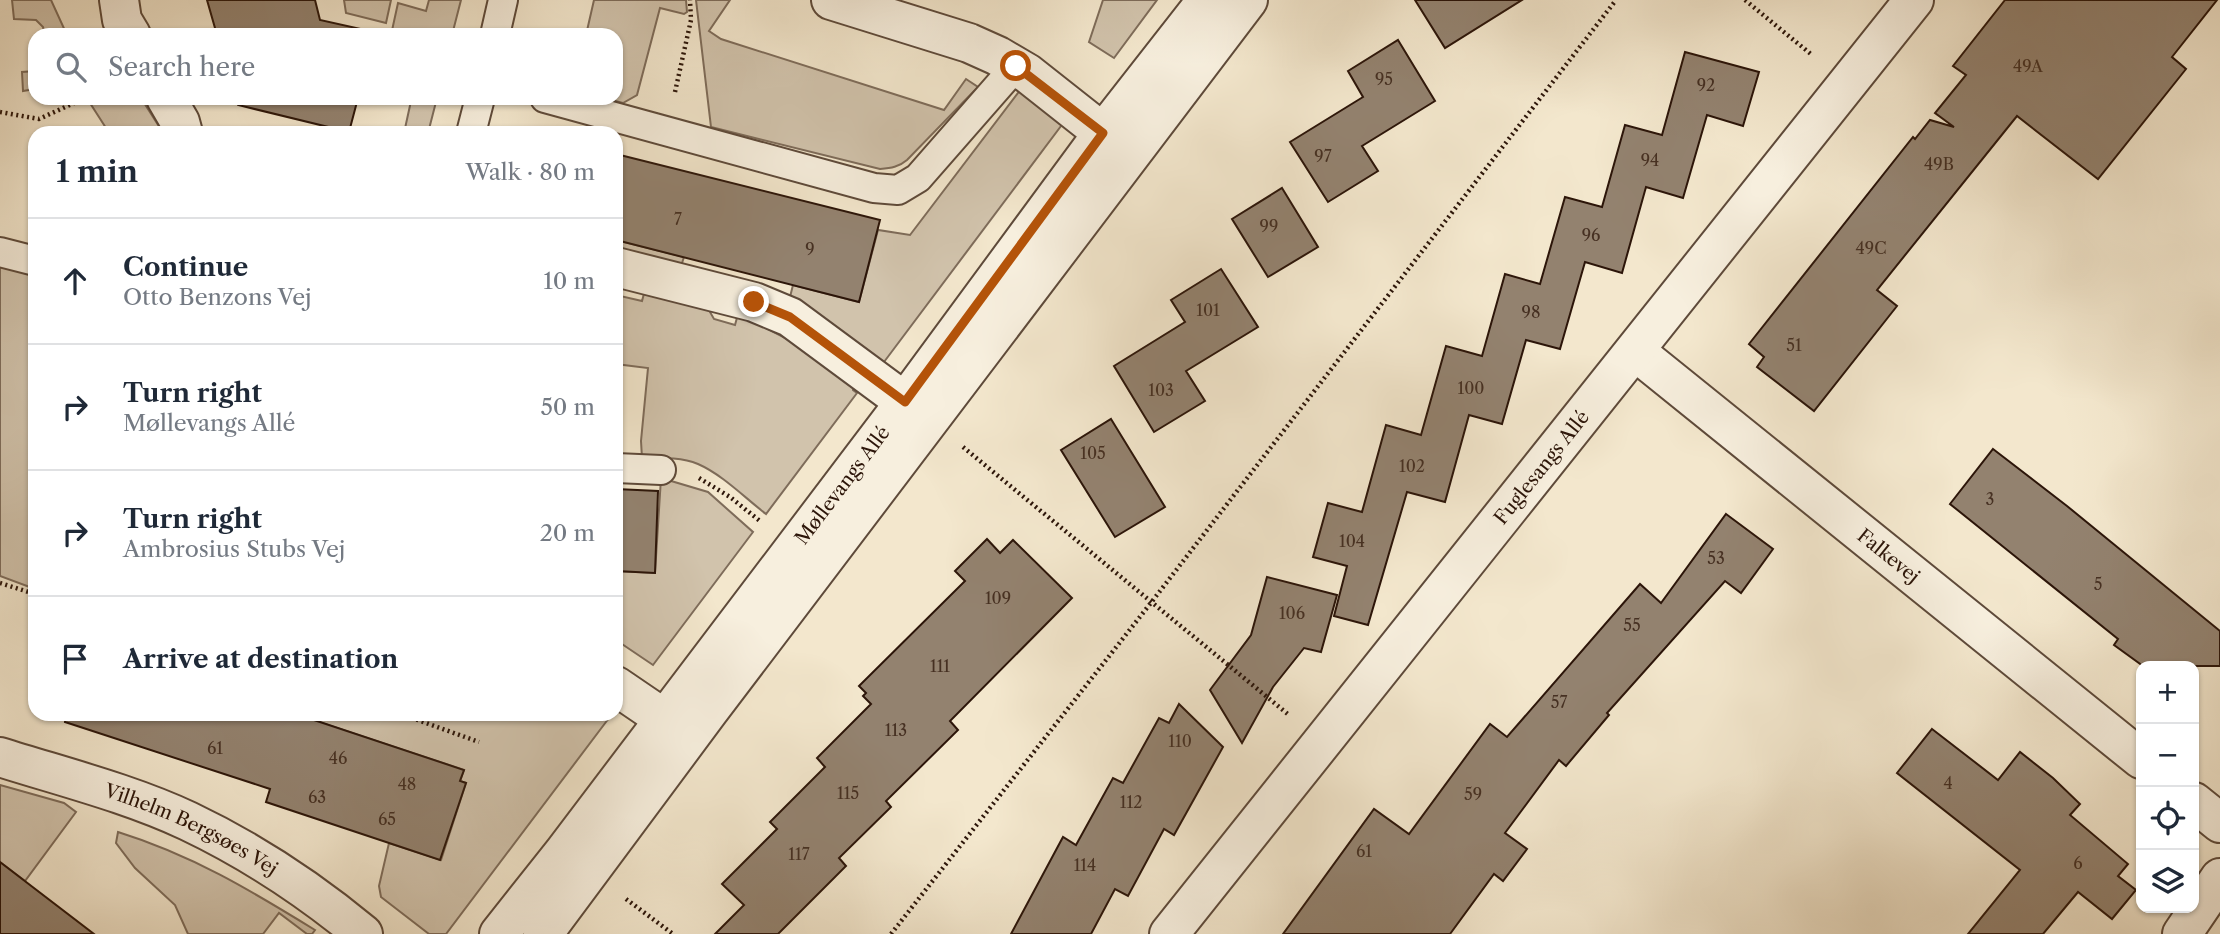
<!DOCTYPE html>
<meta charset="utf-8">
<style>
body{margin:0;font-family:"Libre Caslon Text",serif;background:#f2f2f3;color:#1f2937}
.controls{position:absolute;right:21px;bottom:21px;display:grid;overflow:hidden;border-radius:14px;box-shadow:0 2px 5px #0004}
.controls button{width:63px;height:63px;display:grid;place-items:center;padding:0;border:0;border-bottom:2px solid #e0e1e3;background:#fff;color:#1f2937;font:35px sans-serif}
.stop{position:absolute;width:21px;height:21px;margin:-16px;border:5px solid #b45309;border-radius:50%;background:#fff}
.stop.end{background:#b45309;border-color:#fff;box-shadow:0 2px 7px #0008}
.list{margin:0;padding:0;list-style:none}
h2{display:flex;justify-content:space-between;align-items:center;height:91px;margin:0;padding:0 28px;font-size:30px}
h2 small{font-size:23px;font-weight:400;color:#747a83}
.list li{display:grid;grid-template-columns:46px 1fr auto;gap:21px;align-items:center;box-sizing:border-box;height:126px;padding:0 28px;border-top:2px solid #e0e1e3}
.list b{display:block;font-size:26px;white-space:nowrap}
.list p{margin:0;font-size:23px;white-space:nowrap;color:#747a83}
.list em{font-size:23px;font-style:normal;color:#747a83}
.icon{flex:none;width:38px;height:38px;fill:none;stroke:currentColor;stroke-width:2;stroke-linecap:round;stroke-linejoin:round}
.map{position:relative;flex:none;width:2220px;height:934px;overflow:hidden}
.search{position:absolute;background:#fff;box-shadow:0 2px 5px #0004;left:28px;top:28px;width:595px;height:77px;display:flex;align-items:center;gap:18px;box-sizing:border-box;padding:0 24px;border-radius:21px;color:#747a83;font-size:26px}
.panel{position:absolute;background:#fff;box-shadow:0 2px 5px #0004;left:28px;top:126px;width:595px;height:595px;border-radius:21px}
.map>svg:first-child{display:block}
.green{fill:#d1c3ac;stroke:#7e6c5a;stroke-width:2}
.building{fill:#93826f;stroke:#2c1509;stroke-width:2}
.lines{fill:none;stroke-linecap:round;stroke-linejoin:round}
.lane-casing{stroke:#5e4a3a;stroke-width:32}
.street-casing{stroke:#5e4a3a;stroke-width:42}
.path{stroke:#2c1509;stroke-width:4.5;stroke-dasharray:2 3.5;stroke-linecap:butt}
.lane{stroke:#f7efde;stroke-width:28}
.street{stroke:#f7efde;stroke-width:38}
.route{stroke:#b45309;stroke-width:9}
.labels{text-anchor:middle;stroke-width:7;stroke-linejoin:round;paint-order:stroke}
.number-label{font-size:16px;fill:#463022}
.street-label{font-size:19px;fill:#2c1509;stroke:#f7efde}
</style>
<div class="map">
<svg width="2220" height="934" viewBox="0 0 2220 934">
<rect width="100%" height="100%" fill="#f3e7cd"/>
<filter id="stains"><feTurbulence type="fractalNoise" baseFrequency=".00286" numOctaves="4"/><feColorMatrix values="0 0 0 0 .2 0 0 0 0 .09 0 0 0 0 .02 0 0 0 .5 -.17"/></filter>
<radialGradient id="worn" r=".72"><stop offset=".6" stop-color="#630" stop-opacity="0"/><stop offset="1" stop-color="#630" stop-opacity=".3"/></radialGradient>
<g class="green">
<path d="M 12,0 L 51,0 L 67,35 L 45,35 L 43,27 L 36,20 L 14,19 Z"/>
<path d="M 344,0 L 391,0 L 386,23 L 346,13 Z"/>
<path d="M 429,0 L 461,0 L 452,35 L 391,35 L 398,3 L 426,11 Z"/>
<path d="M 594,0 L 686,0 L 687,12 L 684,14 L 660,8 L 637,95 L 623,103 L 604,98 L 616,98 L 616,35 L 586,35 Z"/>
<path d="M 696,0 L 730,0 L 709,31 L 721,39 L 944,110 L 966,79 L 978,87 L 907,160 C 899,167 891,168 880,169 L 711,127 Z"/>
<path d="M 1103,0 L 1157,0 L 1114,58 L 1089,42 Z"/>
<path d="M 35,71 L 35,89 L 23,91 L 22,72 Z"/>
<path d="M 1021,89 L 1064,122 L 881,366 L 788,305 L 793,285 L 859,302 L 878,230 L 910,235 Z"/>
<path d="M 98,98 L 141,98 L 160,128 L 160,133 L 106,133 L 106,128 L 90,103 Z"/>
<path d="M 406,98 L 437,98 L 428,133 L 404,133 L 411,101 Z"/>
<path d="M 616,240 L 684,257 L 680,269 L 616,251 Z"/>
<path d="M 0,266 L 35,276 L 35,589 L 0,576 Z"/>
<path d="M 616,286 L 620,296 L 642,301 L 645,290 L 706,305 L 714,319 L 735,325 L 738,314 L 799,345 L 854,383 L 853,390 L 857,393 L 766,514 C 745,498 723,475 698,464 C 681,457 660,458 642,458 L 641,441 L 648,368 L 616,364 Z"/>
<path d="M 661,478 L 708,492 L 753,532 L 653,665 L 616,640 L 616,571 L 655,573 Z"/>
<path d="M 612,714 L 446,934 L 429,934 L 381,897 L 379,886 L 389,843 L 441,860 L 466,783 L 460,781 L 464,770 L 298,715 Z"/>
<path d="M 0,785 L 64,803 L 76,812 L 25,881 L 0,862 Z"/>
<path d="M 118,832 C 192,855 250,890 315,930 L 312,934 L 307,934 L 279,913 L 263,934 L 188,934 L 175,905 L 135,868 L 116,843 Z"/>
</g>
<g class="building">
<path d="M 207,0 L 315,0 L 320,20 L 374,32 L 373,35 L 217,35 Z"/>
<path d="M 1415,0 L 1522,0 L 1445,48 Z"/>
<path d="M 2005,0 L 2217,0 L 2172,57 L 2186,69 L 2098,179 L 2017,116 L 1877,290 L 1897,306 L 1814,411 L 1757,367 L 1764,357 L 1749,344 L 1913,137 L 1915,139 L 1930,120 L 1954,127 L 1935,113 L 1966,75 L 1953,66 Z"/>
<path d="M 1398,40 L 1435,101 L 1362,146 L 1378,171 L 1328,202 L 1290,142 L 1363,97 L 1348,71 Z"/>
<path d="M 1685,52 L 1759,72 L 1743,126 L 1707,115 L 1683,198 L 1646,187 L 1622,273 L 1585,262 L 1560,349 L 1526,340 L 1502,424 L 1469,415 L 1445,502 L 1407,492 L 1368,625 L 1334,616 L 1347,566 L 1313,557 L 1328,503 L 1362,512 L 1386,425 L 1421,435 L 1446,346 L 1482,356 L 1505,274 L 1540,284 L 1565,197 L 1602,207 L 1625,125 L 1662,135 Z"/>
<path d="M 235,98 L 358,98 L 349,132 L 238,105 Z"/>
<path d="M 616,154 L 880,220 L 859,302 L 616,240 Z"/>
<path d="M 1282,188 L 1318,247 L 1268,277 L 1232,219 Z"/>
<path d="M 1221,269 L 1258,327 L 1186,371 L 1205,401 L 1154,432 L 1114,366 L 1185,322 L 1171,300 Z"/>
<path d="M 1111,419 L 1165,507 L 1115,537 L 1061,450 Z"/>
<path d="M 1993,449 L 2067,506 L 2220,631 L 2220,666 L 2143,666 L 2114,645 L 2118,639 L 1950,504 Z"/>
<path d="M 616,489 L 658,491 L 655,573 L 616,571 Z"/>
<path d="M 1726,514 L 1773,549 L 1741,593 L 1725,581 L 1607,713 L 1609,715 L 1566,766 L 1559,760 L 1505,833 L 1527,849 L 1503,881 L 1494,874 L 1450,934 L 1283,934 L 1374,809 L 1409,834 L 1490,724 L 1507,737 L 1640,584 L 1661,603 Z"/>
<path d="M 987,539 L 1000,553 L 1013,540 L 1072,598 L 950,721 L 958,730 L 886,801 L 891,807 L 839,858 L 846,866 L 778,934 L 715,934 L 744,905 L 722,884 L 777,829 L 770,822 L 825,767 L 817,758 L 871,704 L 863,696 L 866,693 L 859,686 L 965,581 L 955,571 Z"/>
<path d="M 1267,577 L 1337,595 L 1321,652 L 1304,648 L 1273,687 L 1242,743 L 1210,690 L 1251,635 Z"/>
<path d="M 1179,704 L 1223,747 L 1174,835 L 1164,829 L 1128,896 L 1115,889 L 1091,934 L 1011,934 L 1063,837 L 1076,845 L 1113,778 L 1123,783 L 1159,718 L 1169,723 Z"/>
<path d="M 66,714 L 296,714 L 464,770 L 460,781 L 466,783 L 440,860 L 266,802 L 270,789 L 65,722 Z"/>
<path d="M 1932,729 L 1998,780 L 2020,752 L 2053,778 L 2080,804 L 2070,815 L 2128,864 L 2118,876 L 2136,890 L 2112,919 L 2078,892 L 2043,934 L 1968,934 L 2020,870 L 1897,773 Z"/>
<path d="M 0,862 L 94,934 L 0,934 Z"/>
</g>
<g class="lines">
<defs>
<g id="lane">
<path d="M 495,35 L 503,0"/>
<path d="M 545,98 L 874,188 L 898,190 L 918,178 L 1016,66"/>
<path d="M 471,133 L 480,98"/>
<path d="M 0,252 L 35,261"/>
<path d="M 616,468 L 661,470"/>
</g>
<g id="street">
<path d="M 119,0 L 122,20 L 131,35"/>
<path d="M 831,0 L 969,43 L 998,56 L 1027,73 L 1103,133"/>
<path d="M 166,98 L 180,122 L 183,133"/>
<path d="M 616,267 L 754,302 L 790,317 L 905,402"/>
<path id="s1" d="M 1635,351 L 2141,759"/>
<path d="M 616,686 L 663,718"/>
<path id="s2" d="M 0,757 C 63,777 128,793 188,821 C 251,851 310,890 363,934"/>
<path d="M 2194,802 L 2220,823"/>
<path id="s3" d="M 499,934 L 564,852 L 905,402 L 1103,133 L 1207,0"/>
<path d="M 543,934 L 708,712 L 1248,0"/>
<path id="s4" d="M 1169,934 L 1914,0"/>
<path d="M 2182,934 L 2220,878"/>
</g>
</defs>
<use href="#lane" class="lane-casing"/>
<use href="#street" class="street-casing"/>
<g class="path">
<path d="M 1745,0 L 1812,55"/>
<path d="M 675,92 L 691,20 L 690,0"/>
<path d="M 0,112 L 39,119 L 85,98"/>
<path d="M 963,447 L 1289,715"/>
<path d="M 699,478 L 730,497 L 760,521"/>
<path d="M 0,583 L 35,594"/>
<path d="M 401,714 L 479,742"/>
<path d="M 626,899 L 673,934"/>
<path d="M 891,934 L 1150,604 L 1616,0"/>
</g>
<use href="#lane" class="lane"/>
<use href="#street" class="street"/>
</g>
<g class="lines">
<path class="route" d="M 754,302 L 790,317 L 905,402 L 1103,133 L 1016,66"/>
</g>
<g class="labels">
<g class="number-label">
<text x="2028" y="72">49A</text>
<text x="1384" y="85">95</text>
<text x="1706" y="91">92</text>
<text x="1323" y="162">97</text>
<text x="1650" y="166">94</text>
<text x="1939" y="170">49B</text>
<text x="678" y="225">7</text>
<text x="1269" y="232">99</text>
<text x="1591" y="241">96</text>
<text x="1871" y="254">49C</text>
<text x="810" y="255">9</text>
<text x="1208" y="316">101</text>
<text x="1531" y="318">98</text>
<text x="1794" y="351">51</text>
<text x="1471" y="394">100</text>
<text x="1161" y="396">103</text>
<text x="1093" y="459">105</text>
<text x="1412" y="472">102</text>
<text x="1990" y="505">3</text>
<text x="1352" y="547">104</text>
<text x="1716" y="564">53</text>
<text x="2098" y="590">5</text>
<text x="998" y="604">109</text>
<text x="1292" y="619">106</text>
<text x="1632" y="631">55</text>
<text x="940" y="672">111</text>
<text x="1559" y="708">57</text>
<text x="896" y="736">113</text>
<text x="1180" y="747">110</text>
<text x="215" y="754">61</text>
<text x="338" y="764">46</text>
<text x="1948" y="789">4</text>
<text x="407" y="790">48</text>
<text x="848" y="799">115</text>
<text x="1473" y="800">59</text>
<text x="317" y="803">63</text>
<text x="1131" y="808">112</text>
<text x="387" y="825">65</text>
<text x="1364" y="857">61</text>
<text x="799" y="860">117</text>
<text x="2078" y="869">6</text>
<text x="1085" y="871">114</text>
</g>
<g class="street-label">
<text dy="7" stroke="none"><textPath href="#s4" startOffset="597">Fuglesangs Allé</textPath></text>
<text dy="7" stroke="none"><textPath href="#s3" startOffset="565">Møllevangs Allé</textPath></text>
<text dy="7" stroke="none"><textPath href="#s1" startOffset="326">Falkevej</textPath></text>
<text dy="7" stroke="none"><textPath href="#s2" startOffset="205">Vilhelm Bergsøes Vej</textPath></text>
</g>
</g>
<rect width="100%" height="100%" filter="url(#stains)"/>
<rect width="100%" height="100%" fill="url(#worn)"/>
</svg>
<div class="controls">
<button>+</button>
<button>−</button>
<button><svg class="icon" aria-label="locate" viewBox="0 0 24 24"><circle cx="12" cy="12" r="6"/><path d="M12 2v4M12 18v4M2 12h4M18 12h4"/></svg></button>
<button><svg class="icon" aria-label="layers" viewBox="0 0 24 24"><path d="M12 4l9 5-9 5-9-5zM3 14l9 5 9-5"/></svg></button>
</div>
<div class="stop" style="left:1016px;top:66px"></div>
<div class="stop end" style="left:754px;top:302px"></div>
<div class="search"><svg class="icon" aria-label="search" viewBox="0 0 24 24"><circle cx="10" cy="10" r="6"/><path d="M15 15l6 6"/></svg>Search here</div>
<section class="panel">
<h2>1 min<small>Walk · 80 m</small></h2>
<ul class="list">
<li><svg class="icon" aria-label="ahead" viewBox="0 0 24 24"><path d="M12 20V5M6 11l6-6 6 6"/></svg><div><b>Continue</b><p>Otto Benzons Vej</p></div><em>10 m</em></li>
<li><svg class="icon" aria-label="right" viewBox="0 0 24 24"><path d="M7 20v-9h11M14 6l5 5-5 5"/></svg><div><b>Turn right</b><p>Møllevangs Allé</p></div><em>50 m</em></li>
<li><svg class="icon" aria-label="right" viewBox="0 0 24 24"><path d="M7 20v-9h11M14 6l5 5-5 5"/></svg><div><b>Turn right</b><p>Ambrosius Stubs Vej</p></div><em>20 m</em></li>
<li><svg class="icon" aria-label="arrive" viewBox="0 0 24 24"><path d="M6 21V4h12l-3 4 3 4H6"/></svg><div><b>Arrive at destination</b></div></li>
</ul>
</section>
</div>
